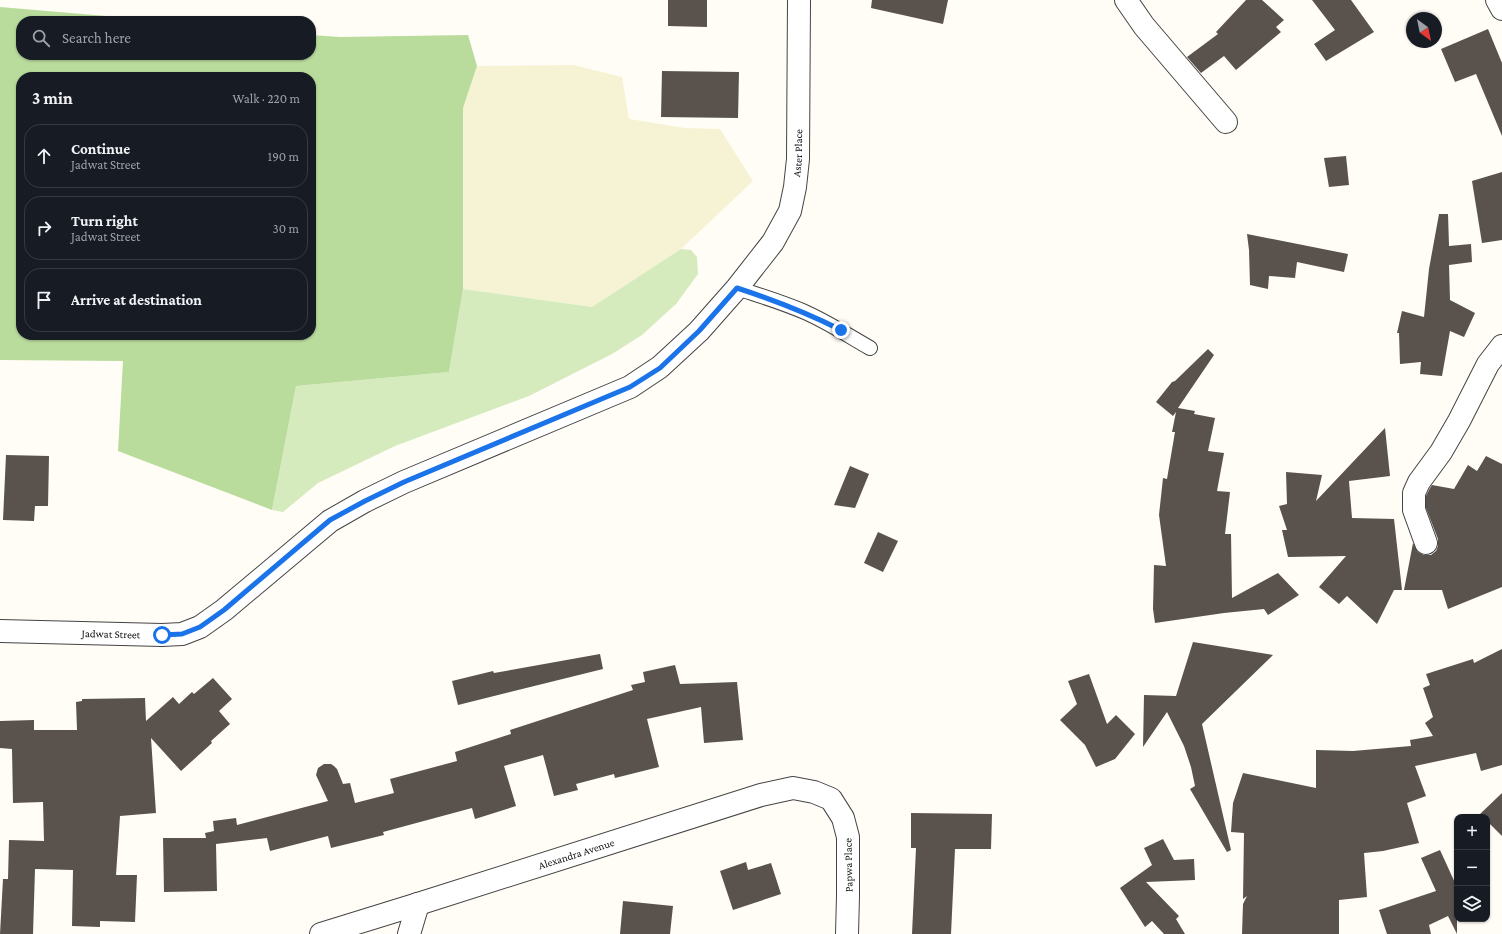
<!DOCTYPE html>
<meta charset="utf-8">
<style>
body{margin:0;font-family:"Crimson Pro",serif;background:#20242c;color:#f1f3f6}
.controls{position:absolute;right:12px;bottom:12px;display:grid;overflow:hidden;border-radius:8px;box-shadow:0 1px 3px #0004}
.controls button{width:36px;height:36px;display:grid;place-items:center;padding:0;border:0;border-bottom:1px solid #363941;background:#171b24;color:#f1f3f6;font:20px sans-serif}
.compass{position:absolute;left:1406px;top:12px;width:36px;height:36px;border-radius:50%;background:#171b24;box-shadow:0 1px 3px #0004;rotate:147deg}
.stop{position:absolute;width:12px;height:12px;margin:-9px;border:3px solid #1a73e8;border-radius:50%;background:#fff}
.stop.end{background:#1a73e8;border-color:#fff;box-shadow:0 1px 4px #0008}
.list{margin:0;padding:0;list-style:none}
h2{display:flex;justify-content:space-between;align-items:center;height:52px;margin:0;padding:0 16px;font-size:17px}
h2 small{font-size:13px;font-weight:400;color:#9ea1a6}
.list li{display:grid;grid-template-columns:26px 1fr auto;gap:12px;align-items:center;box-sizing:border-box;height:64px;margin:0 8px 8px;padding:0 8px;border:1px solid #363941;border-radius:16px}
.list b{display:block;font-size:15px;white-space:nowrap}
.list p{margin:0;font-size:13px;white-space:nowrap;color:#9ea1a6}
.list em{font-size:13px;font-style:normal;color:#9ea1a6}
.icon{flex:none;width:22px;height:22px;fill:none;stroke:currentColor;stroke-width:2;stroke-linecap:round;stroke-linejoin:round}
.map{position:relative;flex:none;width:1502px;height:934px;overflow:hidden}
.search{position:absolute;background:#171b24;box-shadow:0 1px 3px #0004;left:16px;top:16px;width:300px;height:44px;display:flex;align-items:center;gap:10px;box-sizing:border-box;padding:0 14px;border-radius:16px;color:#9ea1a6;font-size:15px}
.panel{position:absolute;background:#171b24;box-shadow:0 1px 3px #0004;left:16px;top:72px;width:300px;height:268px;border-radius:16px}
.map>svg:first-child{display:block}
.farmland{fill:#f6f3d4}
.green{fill:#d5ebbd}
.forest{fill:#b9dc9c;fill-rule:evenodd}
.building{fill:#5a524d}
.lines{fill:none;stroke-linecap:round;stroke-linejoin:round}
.service-casing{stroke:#444;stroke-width:16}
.minor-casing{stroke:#444;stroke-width:24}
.tertiary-casing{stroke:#444;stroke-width:24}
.service{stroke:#fff;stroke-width:14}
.minor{stroke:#fff;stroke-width:22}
.tertiary{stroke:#fff;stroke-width:22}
.route{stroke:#1a73e8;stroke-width:5}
.labels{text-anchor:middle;stroke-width:4;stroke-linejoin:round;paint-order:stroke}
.street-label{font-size:11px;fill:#111;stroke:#fff}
</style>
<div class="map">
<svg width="1502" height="934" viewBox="0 0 1502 934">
<rect width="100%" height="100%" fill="#fffdf5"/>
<path class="farmland" d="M 574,65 L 622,77 L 629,119 L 685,128 L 720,129 L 753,181 L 681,249 L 592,307 L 463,289 L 463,108 L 477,66 Z"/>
<path class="green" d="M 681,249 L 691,250 L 697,257 L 698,274 L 676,304 L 642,335 L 612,354 L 529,396 L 395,446 L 318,483 L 283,512 L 272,510 L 296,386 L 449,372 L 463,289 L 592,307 Z"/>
<path class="forest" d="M 0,7 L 165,21 L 21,21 L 21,55 L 311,55 L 311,35 L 340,37 L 468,35 L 477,66 L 463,108 L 463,289 L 449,372 L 296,386 L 272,510 L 118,451 L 123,361 L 0,360 ZM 21,77 L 311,77 L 311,335 L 21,335 Z"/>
<g class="building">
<path d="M 668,0 L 707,0 L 707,27 L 668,26 Z"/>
<path d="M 872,0 L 948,0 L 943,24 L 871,8 Z"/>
<path d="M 1246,0 L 1262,0 L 1284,20 L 1276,27 L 1281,32 L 1236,70 L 1224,56 L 1201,73 L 1187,57 L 1218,34 L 1216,32 Z"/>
<path d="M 1312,0 L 1351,0 L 1374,32 L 1326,61 L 1314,44 L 1335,30 Z"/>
<path d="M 1488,29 L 1502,63 L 1502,136 L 1476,74 L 1455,82 L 1441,49 Z"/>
<path d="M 662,71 L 739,72 L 738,118 L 661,117 Z"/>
<path d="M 1346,156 L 1349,185 L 1329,187 L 1324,158 Z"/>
<path d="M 1502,172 L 1502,240 L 1482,243 L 1472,181 Z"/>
<path d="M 1439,214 L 1448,214 L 1449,246 L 1471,244 L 1472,262 L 1449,265 L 1450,300 L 1475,313 L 1464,337 L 1450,331 L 1442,376 L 1420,374 L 1421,362 L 1400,364 L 1399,333 L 1397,333 L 1402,311 L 1424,317 L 1429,269 Z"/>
<path d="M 1247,234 L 1348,254 L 1344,272 L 1297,262 L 1295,278 L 1269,276 L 1268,289 L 1250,285 L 1249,250 Z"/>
<path d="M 1208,349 L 1214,355 L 1178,408 L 1195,411 L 1194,414 L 1215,418 L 1208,451 L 1224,453 L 1217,491 L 1230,492 L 1225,534 L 1231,534 L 1232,598 L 1278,573 L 1299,595 L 1268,615 L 1264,609 L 1224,613 L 1155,623 L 1153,609 L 1154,565 L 1166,566 L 1159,515 L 1163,478 L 1167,479 L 1175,432 L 1172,432 L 1176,412 L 1173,416 L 1156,402 L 1172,382 L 1175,381 Z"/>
<path d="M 1385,428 L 1390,476 L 1349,481 L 1352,518 L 1394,519 L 1402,590 L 1394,590 L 1377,624 L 1347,596 L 1339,604 L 1319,587 L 1346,556 L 1288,557 L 1282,530 L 1287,530 L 1279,506 L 1287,504 L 1286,472 L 1322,475 L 1316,501 Z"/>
<path d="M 6,455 L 49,456 L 48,506 L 35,506 L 34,521 L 3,520 Z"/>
<path d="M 1486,456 L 1502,464 L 1502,587 L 1448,609 L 1442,590 L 1404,590 L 1413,543 L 1418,552 L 1424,555 L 1431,555 L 1436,551 L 1438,546 L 1438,539 L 1426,508 L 1426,496 L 1430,488 L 1432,485 L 1454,489 L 1468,465 L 1477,471 Z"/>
<path d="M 850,466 L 869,474 L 855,508 L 834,505 Z"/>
<path d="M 878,532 L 898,541 L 883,572 L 864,563 Z"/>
<path d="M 1193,642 L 1273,655 L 1202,724 L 1231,850 L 1227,852 L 1190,789 L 1195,786 L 1191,767 L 1184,746 L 1167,712 L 1143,747 L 1144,695 L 1176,696 Z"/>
<path d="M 1502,649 L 1502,765 L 1481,771 L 1476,753 L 1415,766 L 1426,796 L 1407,803 L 1419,843 L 1383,851 L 1364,853 L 1367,897 L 1339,900 L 1339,934 L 1242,934 L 1243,904 L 1247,896 L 1243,899 L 1244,833 L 1231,832 L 1233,803 L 1243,773 L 1316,788 L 1316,750 L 1353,751 L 1411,746 L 1410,740 L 1433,736 L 1425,723 L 1433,717 L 1423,688 L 1430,685 L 1426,674 L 1473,659 L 1474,663 Z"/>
<path d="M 600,654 L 603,669 L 458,705 L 452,681 L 493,671 L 494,673 Z"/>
<path d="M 675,665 L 680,684 L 737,682 L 743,740 L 704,743 L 701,707 L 647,719 L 659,767 L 615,778 L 614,774 L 576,784 L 578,790 L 554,796 L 543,755 L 504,766 L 516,806 L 475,819 L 472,808 L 383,832 L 384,835 L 331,848 L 328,836 L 270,851 L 267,838 L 216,844 L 217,891 L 164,892 L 163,838 L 206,838 L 205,833 L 214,831 L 213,821 L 236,818 L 237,825 L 328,801 L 316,775 L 318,768 L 324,764 L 331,764 L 334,766 L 337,769 L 343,784 L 350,783 L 355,803 L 394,793 L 390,779 L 457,761 L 455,752 L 511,734 L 510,730 L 633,690 L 631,685 L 645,682 L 643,672 Z"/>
<path d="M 1089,674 L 1107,724 L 1116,715 L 1135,734 L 1115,759 L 1096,767 L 1085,745 L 1060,720 L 1077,704 L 1068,681 Z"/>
<path d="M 213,678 L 232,699 L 219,711 L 230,724 L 211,741 L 212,743 L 181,771 L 151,738 L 156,813 L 120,816 L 116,875 L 137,875 L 135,922 L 100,921 L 100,927 L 72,926 L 73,870 L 35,869 L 33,934 L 0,934 L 3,879 L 8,879 L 9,840 L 44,841 L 43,802 L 13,803 L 12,749 L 0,748 L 0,721 L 34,720 L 34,730 L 77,730 L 76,702 L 82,701 L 82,699 L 145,698 L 146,721 L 173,697 L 179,704 L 192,692 L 194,694 Z"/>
<path d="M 1502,793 L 1502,836 L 1487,821 L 1487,817 L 1483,817 L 1480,814 Z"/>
<path d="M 911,813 L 992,814 L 991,849 L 955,849 L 951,934 L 912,934 L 916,848 L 911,848 Z"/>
<path d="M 1163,839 L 1174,860 L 1194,859 L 1195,880 L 1146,882 L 1179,916 L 1176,919 L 1185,934 L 1164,934 L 1152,921 L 1145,927 L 1120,888 L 1152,865 L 1144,848 Z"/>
<path d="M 1440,850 L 1456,885 L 1457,885 L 1457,934 L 1448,916 L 1429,925 L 1431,934 L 1387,934 L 1379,910 L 1436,891 L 1421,858 Z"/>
<path d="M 746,862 L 748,870 L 771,863 L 781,894 L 733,910 L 720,871 Z"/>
<path d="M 623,901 L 673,906 L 670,934 L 620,934 Z"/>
</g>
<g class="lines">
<defs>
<path id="service" d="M 737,288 C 761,296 785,303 807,313 C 829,323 849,336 870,348"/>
<g id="minor">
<path d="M 1126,0 L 1144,26 L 1226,122"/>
<path d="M 1497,0 L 1502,9"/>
<path d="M 1426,543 L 1414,510 L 1414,493 L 1419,482 L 1441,452 L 1459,421 L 1488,364 L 1502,346"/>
<path id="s1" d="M 418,904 L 761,795 L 793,788 L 814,792 L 831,799 L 843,818 L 848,837 L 848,896 L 847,934"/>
</g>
<g id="tertiary">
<path id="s2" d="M 0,631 L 162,635 L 182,634 L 200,627 L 224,610 L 330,521 L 365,501 L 404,482 L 630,387 L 660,367 L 699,331 L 737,288 L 773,242 L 790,211 L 795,187 L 798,159 L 799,0"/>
<path d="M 321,934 L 418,904"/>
<path d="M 409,934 L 418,904"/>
</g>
</defs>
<use href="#service" class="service-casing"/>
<use href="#minor" class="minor-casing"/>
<use href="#tertiary" class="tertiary-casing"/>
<use href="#service" class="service"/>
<use href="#minor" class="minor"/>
<use href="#tertiary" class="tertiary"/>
</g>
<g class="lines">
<path class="route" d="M 162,635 L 182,634 L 200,627 L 224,610 L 330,520 L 365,501 L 404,482 L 630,387 L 660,368 L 699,331 L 737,288 C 774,300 805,312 841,330"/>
</g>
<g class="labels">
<g class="street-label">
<text dy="4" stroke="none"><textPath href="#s2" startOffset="997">Aster Place</textPath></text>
<text dy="4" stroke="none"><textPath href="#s2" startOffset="111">Jadwat Street</textPath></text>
<text dy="4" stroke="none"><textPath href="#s1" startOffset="166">Alexandra Avenue</textPath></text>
<text transform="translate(848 865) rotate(-91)" y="4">Papwa Place</text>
</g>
</g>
</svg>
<div class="controls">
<button>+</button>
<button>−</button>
<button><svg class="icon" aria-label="layers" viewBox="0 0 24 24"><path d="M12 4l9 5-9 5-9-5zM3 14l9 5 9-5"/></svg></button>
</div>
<svg class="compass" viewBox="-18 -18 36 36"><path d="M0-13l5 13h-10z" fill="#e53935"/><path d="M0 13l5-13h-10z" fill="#9ea1a6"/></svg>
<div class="stop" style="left:162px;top:635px"></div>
<div class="stop end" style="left:841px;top:330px"></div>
<div class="search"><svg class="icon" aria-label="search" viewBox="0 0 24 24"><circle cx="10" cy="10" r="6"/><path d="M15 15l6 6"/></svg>Search here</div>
<section class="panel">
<h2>3 min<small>Walk · 220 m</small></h2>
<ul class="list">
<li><svg class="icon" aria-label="ahead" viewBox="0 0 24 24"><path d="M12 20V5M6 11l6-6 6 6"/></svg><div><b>Continue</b><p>Jadwat Street</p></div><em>190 m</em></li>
<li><svg class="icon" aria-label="right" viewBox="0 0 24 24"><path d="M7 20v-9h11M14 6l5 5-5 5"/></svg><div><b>Turn right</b><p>Jadwat Street</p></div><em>30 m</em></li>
<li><svg class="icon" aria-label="arrive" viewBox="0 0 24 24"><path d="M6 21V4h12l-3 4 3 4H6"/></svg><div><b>Arrive at destination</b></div></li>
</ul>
</section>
</div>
